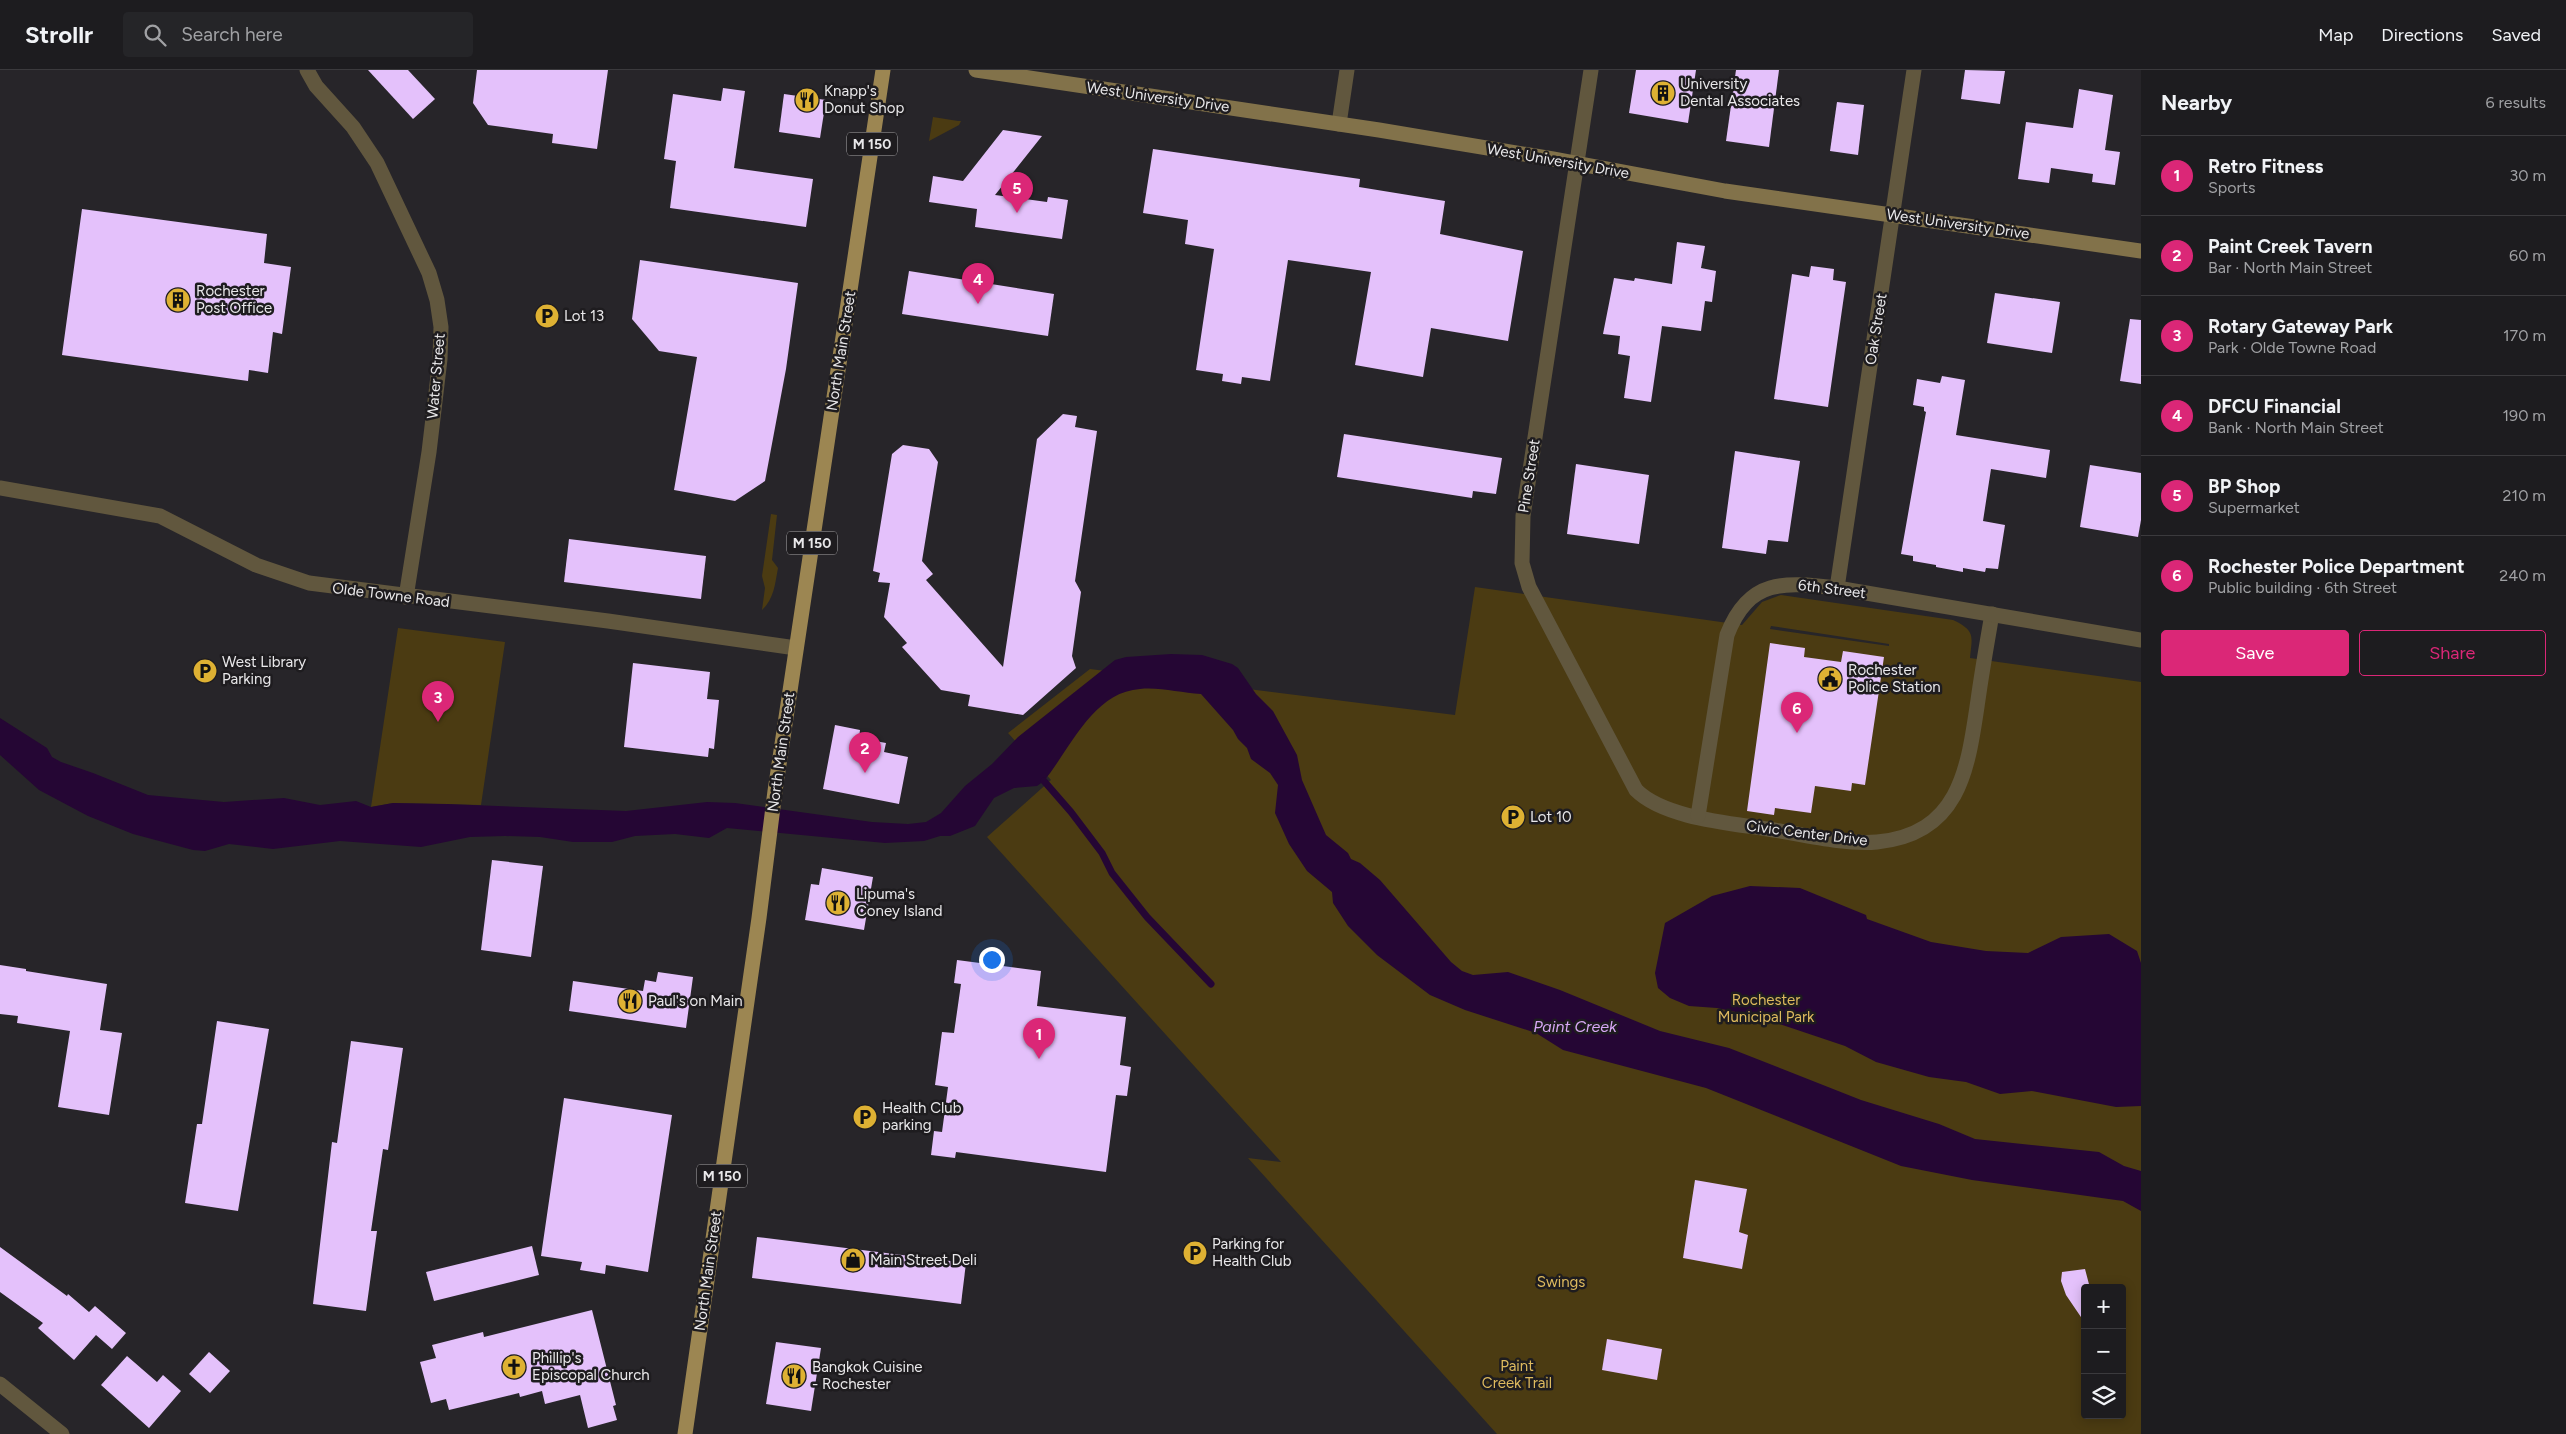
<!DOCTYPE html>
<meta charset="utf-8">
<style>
body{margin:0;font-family:Figtree,sans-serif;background:#252528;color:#f1f3f6}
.controls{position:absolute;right:15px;bottom:15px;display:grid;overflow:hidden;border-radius:5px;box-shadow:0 2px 12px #0003}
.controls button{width:45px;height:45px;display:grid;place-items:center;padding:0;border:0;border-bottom:1px solid #3b3a3d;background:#1d1c1f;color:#f1f3f6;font:25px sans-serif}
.you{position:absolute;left:991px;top:889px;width:18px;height:18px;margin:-12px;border:4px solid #fff;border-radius:50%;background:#1a73e8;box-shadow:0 0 0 8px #1a73e833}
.badge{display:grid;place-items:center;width:32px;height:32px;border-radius:50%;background:#db2777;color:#fff;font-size:16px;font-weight:700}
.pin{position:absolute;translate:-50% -41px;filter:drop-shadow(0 1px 2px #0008)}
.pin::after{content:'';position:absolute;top:26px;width:18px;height:15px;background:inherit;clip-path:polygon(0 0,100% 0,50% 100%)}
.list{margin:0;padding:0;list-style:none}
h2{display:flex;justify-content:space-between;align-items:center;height:65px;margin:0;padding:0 20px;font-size:21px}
h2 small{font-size:16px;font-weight:400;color:#a0a1a4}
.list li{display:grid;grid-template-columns:32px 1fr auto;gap:15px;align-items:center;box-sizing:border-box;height:80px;padding:0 20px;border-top:1px solid #3b3a3d}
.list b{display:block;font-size:19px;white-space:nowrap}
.list p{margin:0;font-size:16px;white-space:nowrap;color:#a0a1a4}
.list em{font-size:16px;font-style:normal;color:#a0a1a4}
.actions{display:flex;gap:10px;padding:15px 20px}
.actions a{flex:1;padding:11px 0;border:1px solid #db2777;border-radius:5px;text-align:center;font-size:18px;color:#db2777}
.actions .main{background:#db2777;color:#fff}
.icon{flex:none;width:28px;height:28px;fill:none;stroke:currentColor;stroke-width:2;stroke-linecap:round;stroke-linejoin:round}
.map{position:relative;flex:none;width:2141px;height:1364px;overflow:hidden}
header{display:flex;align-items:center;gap:30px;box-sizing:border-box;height:70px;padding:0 25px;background:#1d1c1f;border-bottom:1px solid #3b3a3d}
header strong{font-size:24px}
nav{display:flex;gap:28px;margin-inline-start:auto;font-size:18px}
.search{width:350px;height:45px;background:#252528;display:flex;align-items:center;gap:12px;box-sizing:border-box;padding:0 18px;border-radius:5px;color:#a0a1a4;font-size:19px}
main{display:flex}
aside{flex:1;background:#1d1c1f}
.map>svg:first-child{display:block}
.green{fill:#4b3b12;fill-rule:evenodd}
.water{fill:#250634}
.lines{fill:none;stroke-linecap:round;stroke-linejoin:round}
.stream{stroke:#250634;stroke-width:7}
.building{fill:#e4c1fb}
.minor{stroke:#61573e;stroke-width:15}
.secondary{stroke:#82724a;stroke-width:15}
.primary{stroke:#9c8652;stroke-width:15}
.labels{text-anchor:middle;stroke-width:5;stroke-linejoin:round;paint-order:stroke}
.shield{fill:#1e1c1f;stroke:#acabad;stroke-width:1}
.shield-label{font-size:14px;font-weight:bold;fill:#e9e8ea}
.poi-label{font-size:15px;fill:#e9e8ea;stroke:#1e1c1f;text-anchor:start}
.street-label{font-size:15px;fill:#e9e8ea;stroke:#1e1c1f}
.park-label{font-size:15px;fill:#deba5e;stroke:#1e1c1f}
.water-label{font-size:16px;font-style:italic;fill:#d8a8f6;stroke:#1e1c1f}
</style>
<header>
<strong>Strollr</strong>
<div class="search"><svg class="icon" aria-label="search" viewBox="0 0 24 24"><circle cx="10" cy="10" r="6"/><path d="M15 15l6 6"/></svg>Search here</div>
<nav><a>Map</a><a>Directions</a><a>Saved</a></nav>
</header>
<main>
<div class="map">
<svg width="2141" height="1364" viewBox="0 0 2141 1364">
<rect width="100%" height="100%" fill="#272529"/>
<g class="green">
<path d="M 933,47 L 958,51 L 961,51 L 959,55 L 929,71 Z"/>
<path d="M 771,444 L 777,445 L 772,490 L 778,498 C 775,514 774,529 762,540 L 765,518 L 762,506 Z"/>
<path d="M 1475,517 L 1742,555 L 1762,532 L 1781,525 L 1953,550 C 1976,561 1972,566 1970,588 L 2141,612 L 2141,1364 L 1497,1364 L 1248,1088 L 1281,1092 L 987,767 L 1051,710 L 1008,663 L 1090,599 L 1455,645 ZM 1771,556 L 1889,574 L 1889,576 L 1770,559 ZM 2085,1218 L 2122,1218 L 2122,1345 L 2085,1345 Z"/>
<path d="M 398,558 L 505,572 L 481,735 L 393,733 L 371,737 Z"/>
</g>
<g class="water">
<path d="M 1171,584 L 1202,585 L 1232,594 L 1238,598 L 1256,624 L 1273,641 L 1297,685 L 1302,710 L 1326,765 L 1348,783 L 1351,789 L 1360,793 L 1380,810 L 1451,892 L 1462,901 L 1473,905 L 1508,902 L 1560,920 L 1660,961 L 1729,978 L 1861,1030 L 1939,1054 L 1975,1069 L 2099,1082 L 2124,1096 L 2141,1101 L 2141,1141 L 2123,1131 L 1972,1110 L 1901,1096 L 1706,1018 L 1563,980 L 1536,963 L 1465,940 L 1430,925 L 1377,885 L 1348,856 L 1333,833 L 1332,822 L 1307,801 L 1289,774 L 1275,743 L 1278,715 L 1270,703 L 1251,689 L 1247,678 L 1238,669 L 1233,660 L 1201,624 C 1181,623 1160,617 1140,619 C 1093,622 1070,679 1044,711 L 1037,716 L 1014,718 L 994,728 L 975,756 L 950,766 L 940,766 L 924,771 L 885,773 L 727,758 L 709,768 L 675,764 L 635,766 L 612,772 L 573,772 L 540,767 L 505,766 L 470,767 L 421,777 L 340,771 L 273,779 L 229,774 L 205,781 L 193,780 L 133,764 L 88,746 L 39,720 L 0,685 L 0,648 L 47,678 L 52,687 L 61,692 L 93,703 L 148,725 L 224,732 L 284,728 L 320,735 L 356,731 L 371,737 L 393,733 L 447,734 L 626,741 L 707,732 L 735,733 L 872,752 L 908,754 L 926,752 L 941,743 L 965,716 L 992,694 L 1018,667 L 1115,590 L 1126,587 Z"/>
<path d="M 1750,816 L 1800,818 L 1866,845 L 1867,849 L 1931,872 L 1986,881 L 2028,883 L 2061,867 L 2109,864 L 2137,881 L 2141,893 L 2141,1036 L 2116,1037 L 2032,1021 L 2000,1024 L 1966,1012 L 1929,1007 L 1876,992 L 1845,976 L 1759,947 L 1717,938 L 1689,936 L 1670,928 L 1658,918 L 1655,903 L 1665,853 L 1712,826 Z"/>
</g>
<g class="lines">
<path class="stream" d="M 1044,711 L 1071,742 L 1102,783 L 1112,803 L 1147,847 L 1211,914"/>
</g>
<g class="building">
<path d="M 368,0 L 408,0 L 435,29 L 413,49 Z"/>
<path d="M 477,0 L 608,0 L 597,79 L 552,73 L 553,64 L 488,55 L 473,33 Z"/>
<path d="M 1636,0 L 1696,0 L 1688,53 L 1629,43 Z"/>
<path d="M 1736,0 L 1779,0 L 1769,77 L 1726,71 Z"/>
<path d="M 1965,0 L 2005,1 L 2000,34 L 1961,29 Z"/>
<path d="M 723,18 L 745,21 L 734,98 L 813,109 L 806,157 L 670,138 L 676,91 L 664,89 L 673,24 L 721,31 Z"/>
<path d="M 2079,19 L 2113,25 L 2105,80 L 2120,82 L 2115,115 L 2092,112 L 2093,104 L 2051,98 L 2049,113 L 2018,109 L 2026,52 L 2073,58 Z"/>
<path d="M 784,24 L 826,30 L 820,68 L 779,62 Z"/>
<path d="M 1837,32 L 1864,35 L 1858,85 L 1830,81 Z"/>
<path d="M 1003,60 L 1042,66 L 995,125 L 1047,132 L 1048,127 L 1068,130 L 1062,169 L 975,157 L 977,139 L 929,132 L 933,106 L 963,111 Z"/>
<path d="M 1153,79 L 1360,109 L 1359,117 L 1445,131 L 1440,164 L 1523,181 L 1508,271 L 1431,258 L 1423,307 L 1355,295 L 1371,202 L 1288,190 L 1270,311 L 1242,307 L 1241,314 L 1222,311 L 1223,304 L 1196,300 L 1214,179 L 1185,174 L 1188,150 L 1143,143 Z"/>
<path d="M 82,139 L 267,164 L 264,193 L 291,197 L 282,264 L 273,262 L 268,303 L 249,300 L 248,311 L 62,285 Z"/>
<path d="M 1677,172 L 1705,176 L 1701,198 L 1716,201 L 1712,232 L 1705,231 L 1701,261 L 1662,256 L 1651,332 L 1624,328 L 1630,286 L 1618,284 L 1620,266 L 1603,264 L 1614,208 L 1634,211 L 1635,208 L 1672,214 Z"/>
<path d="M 640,190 L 798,213 L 786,299 L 765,411 L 735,431 L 674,420 L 697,287 L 659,281 L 632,249 Z"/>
<path d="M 1811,196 L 1834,199 L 1833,210 L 1846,212 L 1828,337 L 1774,329 L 1792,204 L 1809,207 Z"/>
<path d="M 909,201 L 1054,224 L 1048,266 L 902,244 Z"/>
<path d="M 1995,223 L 2060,232 L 2052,283 L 1987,273 Z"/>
<path d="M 2130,249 L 2141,250 L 2141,314 L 2120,311 Z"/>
<path d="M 1942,306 L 1965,310 L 1956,365 L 2050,380 L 2046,408 L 1991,399 L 1983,451 L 2005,455 L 1998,499 L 1986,498 L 1985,502 L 1963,498 L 1963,502 L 1936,497 L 1936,495 L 1913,491 L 1913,486 L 1901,484 L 1926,342 L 1924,341 L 1924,337 L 1913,335 L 1917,309 L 1940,313 Z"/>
<path d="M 1063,344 L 1077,346 L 1075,357 L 1097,361 L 1075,511 L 1081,522 L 1072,586 L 1076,598 L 1023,645 L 968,636 L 970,625 L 941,620 L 902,577 L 907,573 L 884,547 L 890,513 L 878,512 L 880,503 L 873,501 L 892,384 L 903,375 L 929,379 L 938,392 L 922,491 L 933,504 L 926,510 L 1003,597 L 1037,369 Z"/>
<path d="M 1344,364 L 1502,388 L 1496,424 L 1473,421 L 1472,428 L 1337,407 Z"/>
<path d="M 1735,381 L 1800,391 L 1788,472 L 1768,470 L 1766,484 L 1722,478 Z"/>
<path d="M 1576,394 L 1649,405 L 1639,474 L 1567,464 Z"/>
<path d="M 2090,395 L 2141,403 L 2141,450 L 2138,467 L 2080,457 Z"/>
<path d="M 569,469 L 706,486 L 701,529 L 564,512 Z"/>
<path d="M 1770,573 L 1805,578 L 1804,587 L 1841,592 L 1843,581 L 1884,587 L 1865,715 L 1852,713 L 1851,721 L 1815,716 L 1811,743 L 1775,738 L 1774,745 L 1747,741 Z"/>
<path d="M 633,593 L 710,602 L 707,629 L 719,630 L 714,679 L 709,678 L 708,687 L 624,677 Z"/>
<path d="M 835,655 L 860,660 L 859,668 L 886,673 L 884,682 L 908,687 L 899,734 L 823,719 Z"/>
<path d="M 492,790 L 543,796 L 531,887 L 481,880 Z"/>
<path d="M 822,798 L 873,807 L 864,860 L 805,850 L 811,814 L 819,815 Z"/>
<path d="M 957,890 L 1041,901 L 1037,936 L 1126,947 L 1120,995 L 1131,997 L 1127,1026 L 1116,1025 L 1106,1102 L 956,1082 L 955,1088 L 931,1085 L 934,1061 L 942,1062 L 948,1017 L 935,1015 L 942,962 L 954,963 L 961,914 L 954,913 Z"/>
<path d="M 0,895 L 26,899 L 26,901 L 107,914 L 100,960 L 122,963 L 109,1045 L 58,1037 L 70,961 L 17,953 L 18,946 L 0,944 Z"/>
<path d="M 658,902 L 693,907 L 686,958 L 569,941 L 573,911 L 643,921 L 645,910 L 656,912 Z"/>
<path d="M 217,951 L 269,959 L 238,1141 L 185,1133 L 197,1054 L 202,1054 Z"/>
<path d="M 351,971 L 403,978 L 388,1080 L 383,1079 L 371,1161 L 377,1161 L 366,1241 L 313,1234 L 332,1072 L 337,1073 Z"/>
<path d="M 564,1028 L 672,1045 L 648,1202 L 606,1195 L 605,1204 L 580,1200 L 582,1192 L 541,1186 Z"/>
<path d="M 1695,1110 L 1747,1119 L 1739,1162 L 1748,1165 L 1742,1199 L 1683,1188 Z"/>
<path d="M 757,1167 L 966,1193 L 961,1234 L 752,1208 Z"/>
<path d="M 532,1176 L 539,1205 L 434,1231 L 426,1202 Z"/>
<path d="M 0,1177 L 67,1226 L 68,1224 L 89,1242 L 95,1236 L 126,1263 L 112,1279 L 96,1265 L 74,1290 L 38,1258 L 43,1253 L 0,1222 Z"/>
<path d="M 2085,1199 L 2090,1218 L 2085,1218 L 2085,1253 L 2066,1225 L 2061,1211 L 2062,1202 Z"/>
<path d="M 592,1240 L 616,1335 L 613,1336 L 617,1350 L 588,1358 L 580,1325 L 545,1334 L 542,1321 L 520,1327 L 519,1323 L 449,1340 L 446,1329 L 431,1333 L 420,1292 L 436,1288 L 432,1275 L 483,1262 L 484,1267 Z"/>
<path d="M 1607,1269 L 1662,1279 L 1657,1310 L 1602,1300 Z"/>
<path d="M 776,1272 L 821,1278 L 811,1341 L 766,1334 Z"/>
<path d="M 209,1282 L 230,1301 L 210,1323 L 189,1304 Z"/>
<path d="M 127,1286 L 157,1312 L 163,1305 L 181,1321 L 149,1358 L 101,1315 Z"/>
</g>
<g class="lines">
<g class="minor">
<path d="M 307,0 L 316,16 L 353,57 L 377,93 L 429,203 L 437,230 L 441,257 L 440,289 L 429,382 L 406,527"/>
<path d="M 1591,0 L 1523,446 L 1522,493 L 1529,517 L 1636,720 C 1664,748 1730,753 1768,759 C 1801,764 1844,775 1877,772 C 1961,764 1968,697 1978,630 C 1982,601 1987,573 1992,544"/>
<path d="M 1339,54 L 1347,0"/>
<path d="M 0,418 L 160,446 L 256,495 L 309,513 L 608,551 L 796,578"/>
<path d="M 1837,518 L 1914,0"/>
<path d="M 1698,746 L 1727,565 C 1749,508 1784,512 1837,518 L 2141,570"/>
<path d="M 0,1314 L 62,1364"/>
</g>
<path class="secondary" d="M 976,0 L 1379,60 L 1553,89 L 1725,121 L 2141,181"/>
<path class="primary" d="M 685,1364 L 759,848 L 775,721 L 883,0"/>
</g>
<defs>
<symbol id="building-disc" viewBox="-11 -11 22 22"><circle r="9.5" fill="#deb133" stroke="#1e1c1f"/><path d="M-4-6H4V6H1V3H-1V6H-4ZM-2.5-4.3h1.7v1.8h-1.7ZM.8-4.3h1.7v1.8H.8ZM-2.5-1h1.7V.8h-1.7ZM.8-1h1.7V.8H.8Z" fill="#111"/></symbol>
<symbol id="restaurant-disc" viewBox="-11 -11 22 22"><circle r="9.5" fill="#deb133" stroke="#1e1c1f"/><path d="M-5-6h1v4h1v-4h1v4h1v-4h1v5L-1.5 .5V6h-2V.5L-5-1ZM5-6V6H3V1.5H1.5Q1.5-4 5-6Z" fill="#111"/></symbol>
<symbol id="parking-disc" viewBox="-11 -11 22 22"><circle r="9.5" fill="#deb133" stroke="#1e1c1f"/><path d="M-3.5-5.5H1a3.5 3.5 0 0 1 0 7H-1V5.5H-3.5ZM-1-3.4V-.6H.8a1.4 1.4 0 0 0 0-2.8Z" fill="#111"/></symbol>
<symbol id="civic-disc" viewBox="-11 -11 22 22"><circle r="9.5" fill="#deb133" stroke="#1e1c1f"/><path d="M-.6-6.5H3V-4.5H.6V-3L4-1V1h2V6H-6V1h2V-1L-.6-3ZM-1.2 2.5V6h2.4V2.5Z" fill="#111"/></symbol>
<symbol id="shop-disc" viewBox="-11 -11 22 22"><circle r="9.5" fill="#deb133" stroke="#1e1c1f"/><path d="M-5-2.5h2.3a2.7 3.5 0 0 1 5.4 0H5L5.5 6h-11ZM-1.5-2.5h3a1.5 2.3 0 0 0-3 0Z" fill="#111"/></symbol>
<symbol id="church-disc" viewBox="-11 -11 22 22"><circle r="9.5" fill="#deb133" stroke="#1e1c1f"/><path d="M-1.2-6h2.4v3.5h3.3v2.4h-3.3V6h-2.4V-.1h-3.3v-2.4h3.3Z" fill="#111"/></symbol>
</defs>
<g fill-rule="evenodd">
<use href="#building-disc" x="1649" y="9" width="28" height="28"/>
<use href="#restaurant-disc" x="793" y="16" width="28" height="28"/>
<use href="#building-disc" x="164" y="216" width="28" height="28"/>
<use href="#parking-disc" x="533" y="232" width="28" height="28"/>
<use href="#parking-disc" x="191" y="587" width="28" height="28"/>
<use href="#civic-disc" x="1816" y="595" width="28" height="28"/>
<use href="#parking-disc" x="1499" y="733" width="28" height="28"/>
<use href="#restaurant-disc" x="824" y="819" width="28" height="28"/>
<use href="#restaurant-disc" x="616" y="917" width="28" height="28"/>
<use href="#parking-disc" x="851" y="1033" width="28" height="28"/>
<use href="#parking-disc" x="1181" y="1169" width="28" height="28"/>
<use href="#shop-disc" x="839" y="1176" width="28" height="28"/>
<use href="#church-disc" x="500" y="1283" width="28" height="28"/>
<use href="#restaurant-disc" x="780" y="1292" width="28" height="28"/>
</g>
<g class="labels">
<g class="shield">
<rect x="847" y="62.5" width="50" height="23" rx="4"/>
<rect x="787" y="461.5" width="50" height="23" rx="4"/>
<rect x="697" y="1094.5" width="50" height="23" rx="4"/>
</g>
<g class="shield-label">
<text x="872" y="79">M 150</text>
<text x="812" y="478">M 150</text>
<text x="722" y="1111">M 150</text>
</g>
<g class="poi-label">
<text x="1680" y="19">University<tspan x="1680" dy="17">Dental Associates</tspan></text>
<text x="824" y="26">Knapp's<tspan x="824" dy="17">Donut Shop</tspan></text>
<text x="196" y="226">Rochester<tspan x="196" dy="17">Post Office</tspan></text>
<text x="564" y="251">Lot 13</text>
<text x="222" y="597">West Library<tspan x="222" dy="17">Parking</tspan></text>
<text x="1848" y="605">Rochester<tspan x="1848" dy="17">Police Station</tspan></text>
<text x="1530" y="752">Lot 10</text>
<text x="856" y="829">Lipuma's<tspan x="856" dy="17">Coney Island</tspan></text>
<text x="648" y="936">Paul's on Main</text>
<text x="882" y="1043">Health Club<tspan x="882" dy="17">parking</tspan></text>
<text x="1212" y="1179">Parking for<tspan x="1212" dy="17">Health Club</tspan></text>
<text x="870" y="1195">Main Street Deli</text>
<text x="532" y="1293">Phillip's<tspan x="532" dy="17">Episcopal Church</tspan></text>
<text x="812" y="1302">Bangkok Cuisine<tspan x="812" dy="17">- Rochester</tspan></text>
</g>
<g class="street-label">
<text transform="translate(1158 27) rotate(8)" y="5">West University Drive</text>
<text transform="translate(1558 91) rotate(10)" y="5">West University Drive</text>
<text transform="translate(1958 154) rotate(8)" y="5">West University Drive</text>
<text transform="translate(1876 259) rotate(-81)" y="5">Oak Street</text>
<text transform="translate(841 281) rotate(-81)" y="5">North Main Street</text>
<text transform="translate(436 306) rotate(-85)" y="5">Water Street</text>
<text transform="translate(1529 406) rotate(-81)" y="5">Pine Street</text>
<text transform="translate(1832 519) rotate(7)" y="5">6th Street</text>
<text transform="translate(391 525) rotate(7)" y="5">Olde Towne Road</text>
<text transform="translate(781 682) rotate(-82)" y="5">North Main Street</text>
<text transform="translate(1807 763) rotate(7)" y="5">Civic Center Drive</text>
<text transform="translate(708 1201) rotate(-82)" y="5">North Main Street</text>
</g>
<g class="park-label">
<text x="1766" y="935">Rochester<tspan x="1766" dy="17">Municipal Park</tspan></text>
<text x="1561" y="1217">Swings</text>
<text x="1517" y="1301">Paint<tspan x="1517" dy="17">Creek Trail</tspan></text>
</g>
<g class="water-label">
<text x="1575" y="962">Paint Creek</text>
</g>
</g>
</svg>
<div class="controls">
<button>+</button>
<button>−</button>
<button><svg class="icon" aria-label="layers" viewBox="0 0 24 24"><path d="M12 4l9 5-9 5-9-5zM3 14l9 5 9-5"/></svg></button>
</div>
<div class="you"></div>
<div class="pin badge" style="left:1039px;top:989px">1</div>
<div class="pin badge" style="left:865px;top:703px">2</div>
<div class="pin badge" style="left:438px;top:652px">3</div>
<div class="pin badge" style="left:978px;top:234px">4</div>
<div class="pin badge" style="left:1017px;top:143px">5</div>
<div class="pin badge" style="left:1797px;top:663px">6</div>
</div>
<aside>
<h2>Nearby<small>6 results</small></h2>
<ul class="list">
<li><span class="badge">1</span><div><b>Retro Fitness</b><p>Sports</p></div><em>30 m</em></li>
<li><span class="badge">2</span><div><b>Paint Creek Tavern</b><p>Bar · North Main Street</p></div><em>60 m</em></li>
<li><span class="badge">3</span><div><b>Rotary Gateway Park</b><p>Park · Olde Towne Road</p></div><em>170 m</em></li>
<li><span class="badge">4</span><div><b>DFCU Financial</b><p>Bank · North Main Street</p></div><em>190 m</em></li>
<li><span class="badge">5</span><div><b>BP Shop</b><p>Supermarket</p></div><em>210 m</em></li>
<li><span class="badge">6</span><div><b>Rochester Police Department</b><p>Public building · 6th Street</p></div><em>240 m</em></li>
</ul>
<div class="actions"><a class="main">Save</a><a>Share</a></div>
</aside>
</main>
